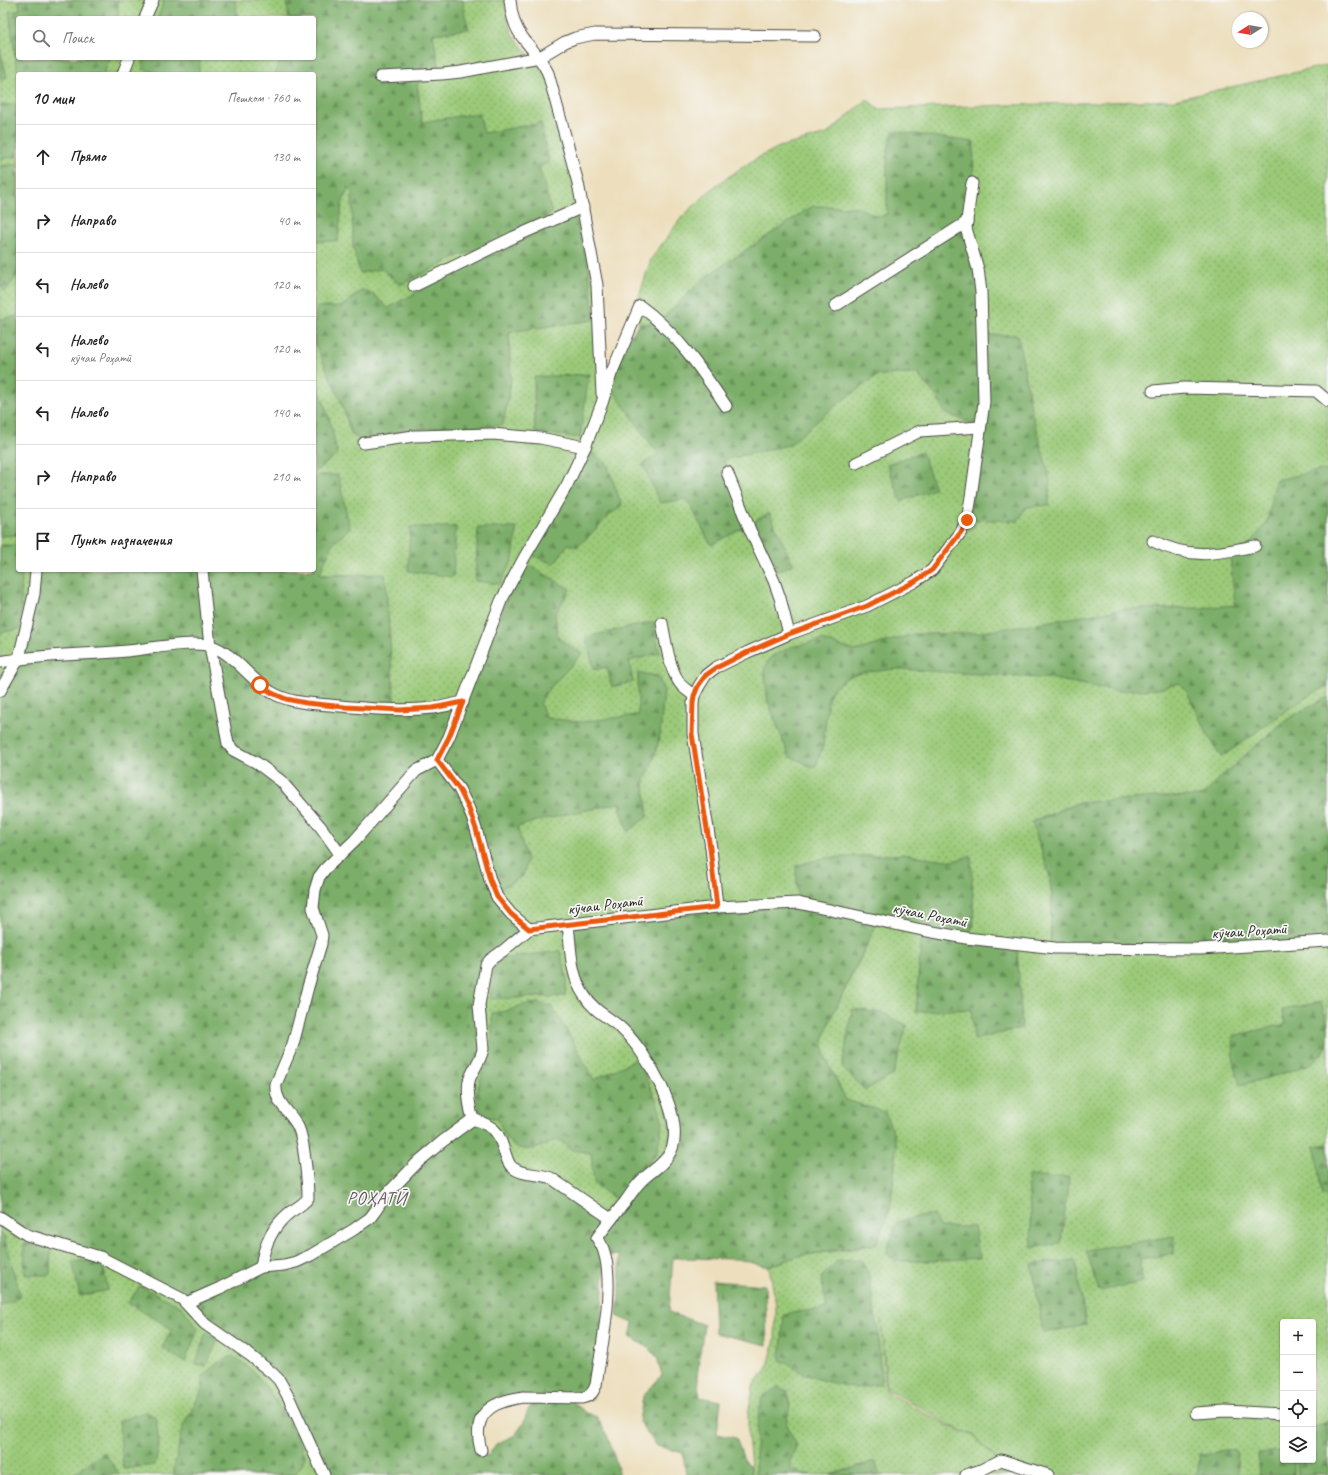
<!DOCTYPE html>
<html lang="ru">
<meta charset="utf-8">
<style>
body{margin:0;font-family:Caveat,sans-serif;background:#f2f2f2;color:#222}
.controls{position:absolute;right:12px;bottom:12px;display:grid;overflow:hidden;border-radius:4px;box-shadow:0 1px 3px #0004}
.controls button{width:36px;height:36px;display:grid;place-items:center;padding:0;border:0;border-bottom:1px solid #e0e0e0;background:#fff;color:#222;font:20px sans-serif}
.compass{position:absolute;left:1232px;top:12px;width:36px;height:36px;border-radius:50%;background:#fff;box-shadow:0 1px 3px #0004;rotate:259deg}
.stop{position:absolute;width:12px;height:12px;margin:-9px;border:3px solid #ea580c;border-radius:50%;background:#fff}
.stop.end{background:#ea580c;border-color:#fff;box-shadow:0 1px 4px #0008}
.list{margin:0;padding:0;list-style:none}
h2{display:flex;justify-content:space-between;align-items:center;height:52px;margin:0;padding:0 16px;font-size:17px}
h2 small{font-size:13px;font-weight:400;color:#767676}
.list li{display:grid;grid-template-columns:26px 1fr auto;gap:12px;align-items:center;box-sizing:border-box;height:64px;padding:0 16px;border-top:1px solid #e0e0e0}
.list b{display:block;font-size:15px;white-space:nowrap}
.list p{margin:0;font-size:13px;white-space:nowrap;color:#767676}
.list em{font-size:13px;font-style:normal;color:#767676}
.icon{flex:none;width:22px;height:22px;fill:none;stroke:currentColor;stroke-width:2;stroke-linecap:round;stroke-linejoin:round}
.map{position:relative;flex:none;width:1328px;height:1475px;overflow:hidden}
.search{position:absolute;background:#fff;box-shadow:0 1px 3px #0004;left:16px;top:16px;width:300px;height:44px;display:flex;align-items:center;gap:10px;box-sizing:border-box;padding:0 14px;border-radius:4px;color:#767676;font-size:15px}
.panel{position:absolute;background:#fff;box-shadow:0 1px 3px #0004;left:16px;top:72px;width:300px;height:500px;border-radius:4px}
.map>svg:first-child{display:block}
.grass{fill:url(#grass-dots);stroke:#637a52;fill-rule:evenodd}
.forest{fill:url(#forest-firs);stroke:#546c4a;fill-rule:evenodd}
.lines{fill:none;stroke-linecap:round;stroke-linejoin:round}
.minor-casing{stroke:#484641;stroke-width:13}
.minor{stroke:#fff;stroke-width:11}
.route{stroke:#ea580c;stroke-width:5}
.labels{text-anchor:middle;stroke-width:3.5;stroke-linejoin:round;paint-order:stroke}
.street-label{font-size:16px;fill:#2b2b2b;stroke:#f6f6f2}
.quarter-label{font-size:18px;letter-spacing:1px;fill:#655564;stroke:#f6f6f2}
</style>
<div class="map">
<svg width="1328" height="1475" viewBox="0 0 1328 1475">
<defs>
<pattern id="grass-dots" width="8" height="8" patternUnits="userSpaceOnUse"><rect width="8" height="8" fill="#9bca79"/><path d="M2 2h.1M6 6h.1" fill="none" stroke="#7fa463" stroke-width="1.8" stroke-linecap="round"/></pattern>
<pattern id="forest-firs" width="22" height="20" patternUnits="userSpaceOnUse"><rect width="22" height="20" fill="#7cae69"/><path d="M5 1l3.5 6h-7zM16 11l3.5 6h-7z" fill="#668e57"/></pattern>
</defs>
<rect width="100%" height="100%" fill="#f6f6f2"/>
<filter id="ink" filterUnits="userSpaceOnUse"><feTurbulence type="fractalNoise" baseFrequency=".025" numOctaves="2"/><feDisplacementMap in="SourceGraphic" scale="8" xChannelSelector="R" yChannelSelector="G"/><feConvolveMatrix kernelMatrix="1 2 1 2 8 2 1 2 1" color-interpolation-filters="sRGB"/></filter>
<filter id="wash" filterUnits="userSpaceOnUse"><feTurbulence type="fractalNoise" baseFrequency=".012" numOctaves="4" result="noise"/><feDisplacementMap in="SourceGraphic" scale="16" xChannelSelector="R" yChannelSelector="G"/><feGaussianBlur stdDeviation="0.9" result="paint"/><feColorMatrix in="noise" values="0 0 0 0 0 0 0 0 0 0 0 0 0 0 0 0 0 1.4 0 .05"/><feComposite in="paint" operator="in"/></filter>
<g filter="url(#wash)">
<rect width="100%" height="100%" fill="#eddfbd"/>
<g class="grass">
<path d="M 0,0 L 504,0 L 512,34 L 550,81 L 601,284 L 604,400 L 625,345 L 639,324 L 636,306 L 651,259 L 682,217 L 715,186 L 750,162 L 779,147 L 827,134 L 867,99 L 878,109 L 1174,100 L 1328,65 L 1328,1475 L 751,1475 L 751,1467 L 748,1437 L 748,1414 L 754,1383 L 767,1369 L 775,1340 L 776,1305 L 769,1267 L 798,1256 L 851,1249 L 876,1244 L 890,1209 L 885,1113 L 846,1100 L 838,1084 L 824,1054 L 823,1040 L 830,1020 L 869,941 L 636,1046 L 665,1102 L 671,1129 L 665,1163 L 610,1219 L 524,1175 L 469,1120 L 481,984 L 515,920 L 395,713 L 314,570 L 314,74 L 18,74 L 18,570 L 38,570 L 35,607 L 0,696 ZM 18,18 L 314,18 L 314,58 L 18,58 ZM 881,1319 L 887,1389 L 920,1407 L 949,1425 L 974,1435 L 998,1460 L 974,1436 L 948,1426 L 886,1391 ZM 1283,1322 L 1313,1322 L 1313,1460 L 1283,1460 Z"/>
<path d="M 0,1218 L 101,1256 L 186,1304 L 229,1341 L 283,1390 L 322,1475 L 0,1475 Z"/>
</g>
<g class="forest">
<path d="M 19,0 L 118,0 L 118,18 L 18,18 L 18,58 L 110,58 L 104,74 L 18,74 L 18,76 L 9,12 L 20,10 Z"/>
<path d="M 164,0 L 235,0 L 238,18 L 158,18 Z"/>
<path d="M 286,0 L 463,0 L 465,16 L 469,29 L 433,34 L 441,78 L 417,83 L 422,122 L 479,113 L 484,133 L 541,123 L 549,163 L 539,166 L 552,213 L 495,244 L 458,256 L 400,285 L 382,269 L 360,273 L 353,248 L 352,194 L 349,187 L 342,204 L 338,241 L 314,241 L 314,74 L 275,74 L 281,58 L 314,58 L 314,18 L 289,18 Z"/>
<path d="M 0,49 L 7,77 L 0,79 Z"/>
<path d="M 145,58 L 200,58 L 199,74 L 161,74 L 142,69 Z"/>
<path d="M 18,104 L 18,156 L 0,159 L 0,105 Z"/>
<path d="M 893,131 L 974,142 L 973,180 L 968,204 L 977,263 L 982,335 L 1018,335 L 1032,413 L 1050,479 L 1049,505 L 1026,507 L 1018,521 L 970,519 L 979,426 L 945,413 L 937,397 L 917,374 L 878,375 L 839,403 L 789,445 L 723,460 L 730,473 L 748,525 L 769,513 L 793,564 L 771,574 L 748,525 L 711,545 L 687,499 L 660,503 L 643,464 L 658,454 L 610,386 L 625,345 L 639,324 L 658,323 L 708,275 L 813,206 L 856,207 L 879,217 L 887,214 L 887,153 Z"/>
<path d="M 18,164 L 18,274 L 5,292 L 0,284 L 0,166 Z"/>
<path d="M 574,213 L 589,270 L 594,320 L 509,332 L 511,382 L 503,425 C 479,428 455,426 431,428 C 407,429 384,436 361,442 L 351,433 L 341,402 L 314,341 L 317,307 L 341,307 L 362,290 L 374,295 L 388,308 L 472,262 L 502,252 Z"/>
<path d="M 18,316 L 18,535 L 0,536 L 0,319 Z"/>
<path d="M 589,374 L 580,438 L 535,432 L 534,377 Z"/>
<path d="M 314,377 C 325,403 333,427 337,455 L 314,472 Z"/>
<path d="M 580,452 L 591,452 L 607,464 L 622,506 L 611,514 L 578,547 L 568,544 L 554,564 L 530,554 Z"/>
<path d="M 922,452 L 935,489 L 901,501 L 887,464 Z"/>
<path d="M 1321,470 L 1328,472 L 1328,686 C 1289,704 1257,734 1221,757 L 1208,735 L 1187,692 L 1178,683 L 1159,689 L 1117,691 L 1054,679 L 897,669 L 865,672 L 848,677 L 833,688 L 828,699 L 823,746 L 815,768 L 789,756 L 768,702 L 764,669 L 771,657 L 791,647 L 822,640 L 855,651 L 914,634 L 976,633 L 1126,609 L 1200,608 L 1235,605 L 1230,556 L 1251,543 L 1267,522 L 1276,480 Z"/>
<path d="M 318,475 L 338,475 L 350,528 L 332,545 L 319,575 L 385,574 L 395,712 L 459,705 L 524,562 L 570,589 L 555,615 L 558,638 L 582,654 L 547,691 L 540,703 L 546,718 L 580,722 L 638,715 L 638,673 L 658,676 L 664,691 L 660,735 L 655,755 L 644,783 L 648,816 L 628,832 L 619,803 L 541,820 L 517,827 L 527,860 L 523,876 L 495,892 L 526,932 L 486,960 L 483,1045 L 467,1083 L 469,1120 L 490,1126 L 506,1162 L 536,1175 L 610,1219 L 665,1162 L 671,1129 L 665,1102 L 636,1046 L 573,982 L 565,927 L 641,918 L 798,905 L 796,866 L 823,858 L 903,854 L 953,861 L 971,856 L 974,925 L 965,941 L 1017,947 L 1022,1028 L 974,1040 L 971,1009 L 916,1012 L 921,932 L 877,923 L 830,1020 L 823,1040 L 824,1054 L 838,1084 L 846,1100 L 885,1112 L 894,1135 L 896,1148 L 895,1166 L 890,1209 L 876,1244 L 798,1256 L 769,1267 L 737,1259 L 673,1258 L 669,1312 L 704,1325 L 697,1377 L 700,1397 L 721,1401 L 717,1434 L 736,1438 L 745,1462 L 751,1467 L 751,1475 L 686,1475 L 683,1453 L 657,1446 L 639,1422 L 643,1396 L 662,1375 L 657,1357 L 649,1348 L 630,1337 L 633,1323 L 617,1316 L 620,1283 L 619,1255 L 605,1256 L 598,1383 L 592,1400 L 572,1401 L 585,1412 L 597,1417 L 608,1437 L 620,1475 L 322,1475 L 294,1415 L 268,1371 L 183,1300 L 101,1256 L 28,1239 L 0,1216 L 0,696 L 23,653 L 38,570 L 314,570 L 314,479 ZM 538,1397 L 528,1410 L 523,1424 L 515,1435 L 496,1444 L 487,1457 L 478,1435 L 490,1411 Z"/>
<path d="M 410,527 L 456,527 L 453,577 L 408,571 Z"/>
<path d="M 478,528 L 517,528 L 513,559 L 500,584 L 475,581 Z"/>
<path d="M 0,545 L 18,545 L 18,570 L 22,570 L 20,629 L 0,633 Z"/>
<path d="M 653,622 L 660,653 L 629,661 L 633,682 L 612,687 L 607,667 L 594,670 L 586,637 Z"/>
<path d="M 1328,697 L 1328,941 L 1050,951 L 1052,898 L 1049,874 L 1032,822 L 1077,803 L 1157,797 L 1203,796 L 1224,774 L 1254,747 L 1279,726 L 1294,715 Z"/>
<path d="M 560,951 L 567,978 L 565,996 L 490,999 L 496,959 Z"/>
<path d="M 1321,1002 L 1328,1026 L 1328,1044 L 1323,1053 L 1311,1064 L 1278,1075 L 1240,1085 L 1234,1066 L 1233,1036 L 1286,1024 L 1282,1010 Z"/>
<path d="M 537,1003 L 551,1006 L 565,1027 L 594,1080 L 637,1059 L 656,1099 L 663,1123 L 656,1154 L 616,1200 L 594,1183 L 591,1153 L 572,1150 L 558,1139 C 542,1147 525,1156 509,1142 C 504,1137 501,1125 498,1119 L 481,1115 L 476,1095 L 492,1038 L 492,1013 L 507,1011 L 522,1005 Z"/>
<path d="M 852,1009 L 882,1013 L 907,1025 L 893,1075 L 865,1090 L 842,1068 Z"/>
<path d="M 1328,1144 L 1328,1194 L 1322,1196 L 1315,1146 Z"/>
<path d="M 1028,1176 L 1069,1177 L 1061,1243 L 1032,1248 Z"/>
<path d="M 934,1214 L 939,1227 L 974,1227 L 980,1258 L 929,1261 L 896,1261 L 886,1252 L 897,1222 Z"/>
<path d="M 0,1233 L 4,1237 L 21,1297 L 0,1306 Z"/>
<path d="M 1175,1236 L 1174,1254 L 1139,1259 L 1143,1282 L 1099,1291 L 1086,1250 Z"/>
<path d="M 24,1243 L 51,1248 L 50,1275 L 25,1275 Z"/>
<path d="M 861,1260 L 868,1272 L 878,1331 L 881,1384 L 856,1388 L 824,1381 L 805,1374 L 780,1360 L 784,1314 L 827,1308 L 821,1277 L 837,1261 Z"/>
<path d="M 1075,1260 L 1086,1325 L 1043,1333 L 1032,1264 Z"/>
<path d="M 72,1261 L 102,1261 L 108,1290 L 80,1296 Z"/>
<path d="M 713,1281 L 765,1285 L 767,1345 L 715,1333 Z"/>
<path d="M 140,1286 L 182,1307 L 198,1329 L 185,1362 L 162,1348 L 172,1329 L 128,1303 Z"/>
<path d="M 206,1332 L 218,1340 L 206,1366 L 196,1364 Z"/>
<path d="M 232,1356 L 253,1370 L 273,1397 L 291,1425 L 305,1456 L 302,1465 L 294,1475 L 174,1475 L 174,1470 L 182,1428 L 202,1390 L 203,1376 L 214,1365 Z"/>
<path d="M 778,1387 L 788,1391 L 790,1405 L 786,1425 L 797,1445 L 791,1459 L 791,1470 L 811,1475 L 755,1475 L 757,1426 L 762,1397 Z"/>
<path d="M 145,1412 L 156,1417 L 159,1447 L 155,1465 L 123,1469 L 119,1421 Z"/>
<path d="M 1328,1423 L 1328,1475 L 1298,1475 L 1297,1460 L 1313,1460 L 1313,1427 Z"/>
<path d="M 1236,1450 L 1238,1475 L 1197,1475 L 1200,1454 Z"/>
<path d="M 1283,1451 L 1283,1460 L 1294,1460 L 1294,1475 L 1260,1475 L 1258,1453 Z"/>
<path d="M 104,1452 L 120,1475 L 72,1475 Z"/>
<path d="M 875,1461 L 880,1475 L 830,1475 Z"/>
</g>
</g>
<g filter="url(#ink)">
<g class="lines">
<defs>
<g id="minor">
<path d="M 510,0 C 511,13 514,27 523,38 C 533,51 540,57 548,73 L 578,183 L 597,285 L 602,394"/>
<path d="M 145,18 L 153,0"/>
<path d="M 123,74 L 129,58"/>
<path d="M 380,77 L 442,74 L 461,72 L 540,57 L 565,42 L 575,38 L 595,34 L 815,36"/>
<path d="M 414,286 L 514,237 L 583,207"/>
<path d="M 835,306 L 967,222"/>
<path d="M 1153,391 L 1184,388 L 1316,391 L 1328,401"/>
<path d="M 364,443 L 414,436 L 492,434 L 540,438 L 585,447"/>
<path d="M 856,463 L 920,431 L 980,427"/>
<path d="M 727,472 L 750,530 L 774,581 L 780,598 L 789,634"/>
<path d="M 1153,541 C 1191,560 1215,554 1255,546"/>
<path d="M 202,570 L 210,646 L 228,744 L 233,750 L 257,763 L 281,781 L 320,826 L 340,854"/>
<path d="M 662,623 C 666,642 669,671 682,686 C 685,689 690,692 694,696"/>
<path d="M 0,662 C 42,654 85,655 127,651 C 149,649 192,640 211,646 C 234,653 250,680 271,692 C 289,703 310,703 330,705 C 364,708 399,712 433,708 C 443,707 453,704 463,702"/>
<path d="M 0,691 L 19,658 L 34,594 L 36,570"/>
<path d="M 437,760 L 459,789 L 469,809 L 476,829 L 490,880 L 497,897 L 511,914 L 529,929"/>
<path d="M 717,907 L 711,848 L 693,734 L 693,703 L 694,696 L 699,686 L 706,675 L 715,668 L 748,652 L 789,634 L 867,606 L 914,582 L 932,570 L 961,532 L 967,520 L 971,497 L 984,402 L 981,292 L 978,269 L 966,228 L 972,183"/>
<path d="M 529,929 L 717,907 L 798,903 L 922,930 L 966,938 L 1055,948 L 1200,949 L 1328,941"/>
<path d="M 473,1119 C 497,1128 497,1130 505,1153 C 507,1158 508,1164 512,1167 C 522,1176 538,1173 551,1178 L 611,1219"/>
<path d="M 0,1217 L 27,1235 L 100,1257 L 182,1299 L 205,1324 L 251,1356 L 272,1373 L 279,1380 L 289,1398 L 324,1475"/>
<path d="M 261,1267 C 264,1245 272,1227 289,1213 C 295,1209 304,1204 308,1198 C 308,1183 304,1139 298,1127 C 291,1112 274,1103 276,1084 L 293,1044 L 308,987 L 321,944 L 322,935 L 313,908 L 315,890 L 319,877 L 325,869 L 355,840 L 416,771 L 437,760 L 449,737 L 501,601 L 524,558 L 567,485 L 585,447 L 602,403 L 611,374 L 640,306 C 676,332 701,369 726,406"/>
<path d="M 186,1303 L 220,1288 L 261,1267 L 284,1265 L 296,1262 L 311,1255 L 353,1230 L 370,1218 L 376,1210 L 385,1196 L 418,1162 L 443,1141 L 473,1119 C 470,1110 466,1087 470,1078 C 474,1068 481,1060 483,1049 L 479,1005 L 486,965 L 490,960 L 504,950 L 529,929"/>
<path d="M 1196,1413 L 1225,1411 L 1283,1414"/>
<path d="M 481,1450 C 471,1414 490,1402 523,1397 L 582,1398 C 590,1396 593,1393 596,1385 C 601,1349 615,1286 604,1252 C 603,1247 600,1243 597,1238 C 606,1226 615,1214 625,1202 C 630,1195 635,1187 641,1181 C 651,1171 665,1164 671,1151 C 686,1117 646,1052 622,1029 C 608,1016 595,1013 584,995 C 570,974 571,949 568,925"/>
<path d="M 966,1475 L 981,1470 L 1001,1460 L 1048,1475"/>
</g>
</defs>
<use href="#minor" class="minor-casing"/>
<use href="#minor" class="minor"/>
</g>
</g>
<g class="lines" filter="url(#ink)">
<path class="route" d="M 260,685 L 272,693 L 286,699 L 306,703 L 345,707 L 400,710 L 433,708 L 463,702 L 449,737 L 437,760 L 459,789 L 469,809 L 476,829 L 490,880 L 497,897 L 511,914 L 529,929 L 717,907 L 710,848 L 692,734 L 693,703 L 694,696 L 698,686 L 706,675 L 716,668 L 748,652 L 789,634 L 867,606 L 914,582 L 932,570 L 961,532 L 967,520"/>
</g>
<g class="labels">
<g class="street-label">
<text transform="translate(605 904) rotate(-7)" y="6">кӯчаи Роҳатӣ</text>
<text transform="translate(930 914) rotate(11)" y="6">кӯчаи Роҳатӣ</text>
<text transform="translate(1249 930) rotate(-4)" y="6">кӯчаи Роҳатӣ</text>
</g>
<g class="quarter-label">
<text x="377" y="1204">РОҲАТӢ</text>
</g>
</g>
</svg>
<div class="controls">
<button>+</button>
<button>−</button>
<button><svg class="icon" aria-label="locate" viewBox="0 0 24 24"><circle cx="12" cy="12" r="6"/><path d="M12 2v4M12 18v4M2 12h4M18 12h4"/></svg></button>
<button><svg class="icon" aria-label="layers" viewBox="0 0 24 24"><path d="M12 4l9 5-9 5-9-5zM3 14l9 5 9-5"/></svg></button>
</div>
<svg class="compass" viewBox="-18 -18 36 36"><path d="M0-13l5 13h-10z" fill="#e53935"/><path d="M0 13l5-13h-10z" fill="#767676"/></svg>
<div class="stop" style="left:260px;top:685px"></div>
<div class="stop end" style="left:967px;top:520px"></div>
<div class="search"><svg class="icon" aria-label="search" viewBox="0 0 24 24"><circle cx="10" cy="10" r="6"/><path d="M15 15l6 6"/></svg>Поиск</div>
<section class="panel">
<h2>10 мин<small>Пешком · 760 m</small></h2>
<ul class="list">
<li><svg class="icon" aria-label="ahead" viewBox="0 0 24 24"><path d="M12 20V5M6 11l6-6 6 6"/></svg><div><b>Прямо</b></div><em>130 m</em></li>
<li><svg class="icon" aria-label="right" viewBox="0 0 24 24"><path d="M7 20v-9h11M14 6l5 5-5 5"/></svg><div><b>Направо</b></div><em>40 m</em></li>
<li><svg class="icon" aria-label="left" viewBox="0 0 24 24"><path d="M17 20v-9H6M10 6l-5 5 5 5"/></svg><div><b>Налево</b></div><em>120 m</em></li>
<li><svg class="icon" aria-label="left" viewBox="0 0 24 24"><path d="M17 20v-9H6M10 6l-5 5 5 5"/></svg><div><b>Налево</b><p>кӯчаи Роҳатӣ</p></div><em>120 m</em></li>
<li><svg class="icon" aria-label="left" viewBox="0 0 24 24"><path d="M17 20v-9H6M10 6l-5 5 5 5"/></svg><div><b>Налево</b></div><em>140 m</em></li>
<li><svg class="icon" aria-label="right" viewBox="0 0 24 24"><path d="M7 20v-9h11M14 6l5 5-5 5"/></svg><div><b>Направо</b></div><em>210 m</em></li>
<li><svg class="icon" aria-label="arrive" viewBox="0 0 24 24"><path d="M6 21V4h12l-3 4 3 4H6"/></svg><div><b>Пункт назначения</b></div></li>
</ul>
</section>
</div>
